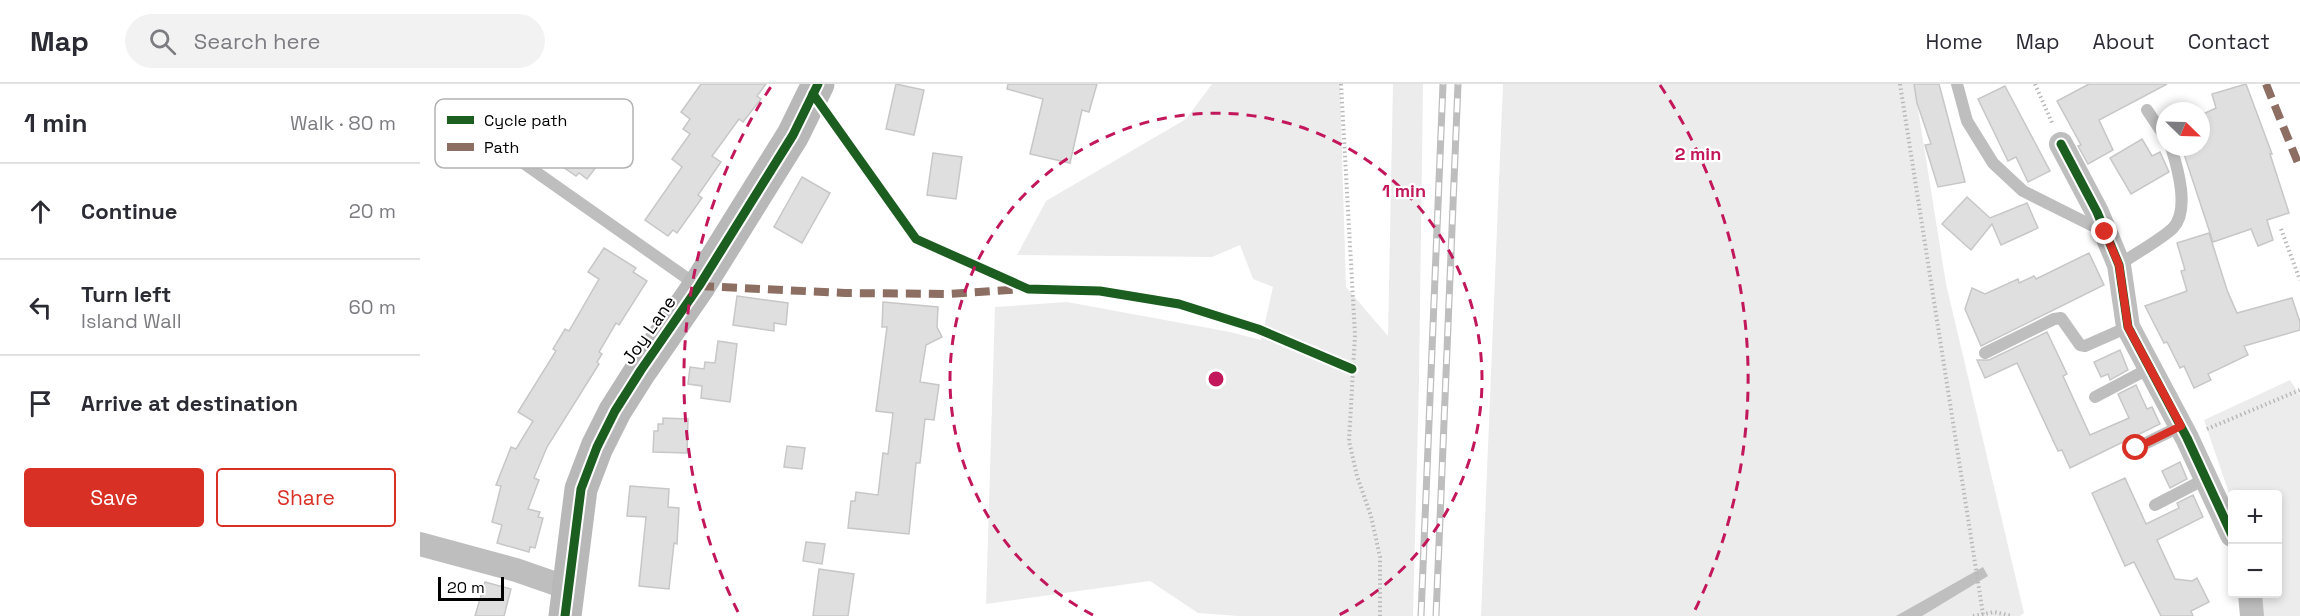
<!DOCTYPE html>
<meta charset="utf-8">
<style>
body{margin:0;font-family:"Space Grotesk",sans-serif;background:#f2f2f3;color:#2b2b33}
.controls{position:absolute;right:18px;bottom:18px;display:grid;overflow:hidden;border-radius:6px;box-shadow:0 3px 9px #0003}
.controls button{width:54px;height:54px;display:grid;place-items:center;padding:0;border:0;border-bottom:2px solid #e1e1e2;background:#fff;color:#2b2b33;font:30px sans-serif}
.compass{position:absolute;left:1736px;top:18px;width:54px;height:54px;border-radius:50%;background:#fff;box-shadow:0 3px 9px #0003;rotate:113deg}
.scale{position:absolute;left:18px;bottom:15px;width:66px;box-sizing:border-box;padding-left:6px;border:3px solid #000;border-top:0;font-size:16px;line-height:21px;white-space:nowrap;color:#000;-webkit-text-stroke:4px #fff;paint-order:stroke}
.stop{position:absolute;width:18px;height:18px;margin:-14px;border:4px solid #d93025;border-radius:50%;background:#fff}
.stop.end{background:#d93025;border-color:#fff;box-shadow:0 2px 6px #0008}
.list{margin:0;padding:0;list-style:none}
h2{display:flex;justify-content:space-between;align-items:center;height:78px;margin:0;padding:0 24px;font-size:26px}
h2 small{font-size:20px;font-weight:400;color:#7c7c81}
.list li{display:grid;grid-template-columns:39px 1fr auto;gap:18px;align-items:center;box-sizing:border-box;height:96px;padding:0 24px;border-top:2px solid #e1e1e2}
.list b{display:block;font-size:22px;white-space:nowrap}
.list p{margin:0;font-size:20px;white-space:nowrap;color:#7c7c81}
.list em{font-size:20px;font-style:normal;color:#7c7c81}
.actions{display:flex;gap:12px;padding:18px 24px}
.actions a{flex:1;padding:14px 0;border:2px solid #d93025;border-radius:6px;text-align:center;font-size:21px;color:#d93025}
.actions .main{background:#d93025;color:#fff}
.icon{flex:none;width:33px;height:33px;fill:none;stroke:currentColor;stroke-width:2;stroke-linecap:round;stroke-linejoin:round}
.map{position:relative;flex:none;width:1880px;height:532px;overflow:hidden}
header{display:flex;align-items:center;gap:36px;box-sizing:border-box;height:84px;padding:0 30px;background:#fff;border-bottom:2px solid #e1e1e2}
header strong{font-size:28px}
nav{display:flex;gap:33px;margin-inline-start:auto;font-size:21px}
.search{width:420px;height:54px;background:#f2f2f3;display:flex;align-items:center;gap:15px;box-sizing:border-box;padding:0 21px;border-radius:33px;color:#7c7c81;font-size:22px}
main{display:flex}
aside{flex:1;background:#fff}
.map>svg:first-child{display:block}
.green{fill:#ececec}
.water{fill:#bfbfbf}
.building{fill:#dfdfdf;stroke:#c7c7c7;stroke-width:1.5}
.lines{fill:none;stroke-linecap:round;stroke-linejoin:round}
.path{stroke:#b9b9b9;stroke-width:4;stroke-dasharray:1.5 3;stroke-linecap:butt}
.lane{stroke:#bebebe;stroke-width:12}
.street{stroke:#bebebe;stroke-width:24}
.secondary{stroke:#b8b8b8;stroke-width:33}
.rail-casing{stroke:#bebebe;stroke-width:7}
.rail{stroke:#fff;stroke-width:4.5;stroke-dasharray:14;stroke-linecap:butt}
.quiet{stroke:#8d6e63;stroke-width:8;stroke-dasharray:15 8;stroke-linecap:butt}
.cycleway-casing{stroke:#fff;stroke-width:13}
.cycleway{stroke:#1b5e20;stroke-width:9}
.route{stroke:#d93025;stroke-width:8}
.ring{fill:none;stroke:#c2185b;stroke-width:3;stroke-dasharray:10 8}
.labels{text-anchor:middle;stroke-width:4.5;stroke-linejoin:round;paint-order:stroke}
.street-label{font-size:18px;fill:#000;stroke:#fff}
.key{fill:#fff;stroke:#b2b2b2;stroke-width:1.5}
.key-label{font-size:16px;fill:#000}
.centre{fill:#c2185b;stroke:#fff;stroke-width:3}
.ring-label{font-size:18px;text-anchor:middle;font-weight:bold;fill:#c2185b;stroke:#fff;stroke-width:4.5;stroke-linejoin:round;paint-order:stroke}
</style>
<header>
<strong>Map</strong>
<div class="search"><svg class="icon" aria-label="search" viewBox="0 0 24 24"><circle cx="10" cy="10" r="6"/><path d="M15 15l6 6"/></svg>Search here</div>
<nav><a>Home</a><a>Map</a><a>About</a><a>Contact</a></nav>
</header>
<main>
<aside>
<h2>1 min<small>Walk · 80 m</small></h2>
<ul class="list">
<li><svg class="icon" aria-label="ahead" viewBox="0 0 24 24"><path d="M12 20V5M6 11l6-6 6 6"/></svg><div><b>Continue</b></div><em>20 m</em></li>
<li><svg class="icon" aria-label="left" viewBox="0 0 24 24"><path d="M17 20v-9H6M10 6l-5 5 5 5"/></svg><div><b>Turn left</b><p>Island Wall</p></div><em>60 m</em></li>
<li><svg class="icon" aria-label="arrive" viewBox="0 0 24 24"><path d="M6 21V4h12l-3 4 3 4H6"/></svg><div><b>Arrive at destination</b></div></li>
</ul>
<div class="actions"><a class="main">Save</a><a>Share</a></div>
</aside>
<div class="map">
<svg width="1880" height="532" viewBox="0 0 1880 532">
<rect width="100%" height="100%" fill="#fff"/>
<g class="green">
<path d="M 792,0 L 920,0 L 926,203 L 968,252 L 973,0 L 1003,0 L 999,297 L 993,532 L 819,532 L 778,529 L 730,497 L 566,520 L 575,223 L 647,218 L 810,248 L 841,256 L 853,203 L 833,195 L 820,161 L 792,173 L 597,171 L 626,117 L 766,35 Z"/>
<path d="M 1083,0 L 1494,0 L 1526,200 L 1604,529 L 1600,532 L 1061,532 Z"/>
<path d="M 1870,296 L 1880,311 L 1880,532 L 1840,532 L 1839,510 L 1858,510 L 1858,410 L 1812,410 L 1812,418 L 1784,336 Z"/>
</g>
<path class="water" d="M 1563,483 L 1568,492 L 1502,532 L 1476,532 Z"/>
<g class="building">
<path d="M 281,0 L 346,0 L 337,12 L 341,15 L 323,38 L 319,35 L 292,72 L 301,78 L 278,111 L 282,114 L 257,149 L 253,146 L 248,152 L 225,136 L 262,83 L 252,75 L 270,50 L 263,45 L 270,35 L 261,28 Z"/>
<path d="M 476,0 L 504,6 L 494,51 L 466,45 Z"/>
<path d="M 588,0 L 677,0 L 669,28 L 662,26 L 650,79 L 610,70 L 623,15 L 587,5 Z"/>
<path d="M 1494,0 L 1519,0 L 1545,98 L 1518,103 L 1505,61 L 1511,60 L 1497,19 Z"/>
<path d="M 1669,0 L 1747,0 L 1679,36 L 1693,66 L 1668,80 L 1658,62 L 1661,61 L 1637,17 Z"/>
<path d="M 1826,0 L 1852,70 L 1850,70 L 1869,129 L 1847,136 L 1853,156 L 1838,162 L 1831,145 L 1793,158 L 1764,70 L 1781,63 L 1781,31 L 1796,24 L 1792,10 Z"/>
<path d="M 1585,2 L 1630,87 L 1608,98 L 1596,73 L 1588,77 L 1558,15 Z"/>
<path d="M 141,44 L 174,67 L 171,71 L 180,78 L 167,95 L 159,89 L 156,92 L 123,69 Z"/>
<path d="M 1722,55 L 1732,72 L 1740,68 L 1749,88 L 1711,110 L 1690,74 Z"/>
<path d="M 513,69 L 542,73 L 536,115 L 507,111 Z"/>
<path d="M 382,93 L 410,109 L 382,159 L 354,143 Z"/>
<path d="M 1547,113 L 1570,134 L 1607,119 L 1618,144 L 1581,161 L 1572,140 L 1551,166 L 1522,140 Z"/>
<path d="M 1789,149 L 1807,206 L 1817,229 L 1872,214 L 1880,238 L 1880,246 L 1824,262 L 1828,271 L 1788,290 L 1791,296 L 1774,304 L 1764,282 L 1760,284 L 1747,258 L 1744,259 L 1725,222 L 1767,207 L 1761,187 L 1765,186 L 1757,159 Z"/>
<path d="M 184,164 L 216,184 L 213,188 L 227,197 L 199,241 L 196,239 L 179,268 L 182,270 L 177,278 L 179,280 L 127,363 L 114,394 L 119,396 L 108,425 L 120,428 L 118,433 L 123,434 L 115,464 L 110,463 L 109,468 L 77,459 L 82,441 L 72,438 L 81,402 L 76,401 L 91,363 L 96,365 L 113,337 L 98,328 L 136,267 L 133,265 L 145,245 L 149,247 L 179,195 L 168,188 Z"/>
<path d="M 1669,169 L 1684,201 L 1561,262 L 1545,225 L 1552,204 L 1565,210 L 1598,195 L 1599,199 L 1614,192 L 1616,195 Z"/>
<path d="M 317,212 L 368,219 L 366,241 L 354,239 L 354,247 L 313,241 Z"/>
<path d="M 463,218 L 518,223 L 517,243 L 522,253 L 506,261 L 500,298 L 519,301 L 514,336 L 505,335 L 500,379 L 496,379 L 489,450 L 428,444 L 431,417 L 435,417 L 436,408 L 458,411 L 463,369 L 468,370 L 473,329 L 456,327 L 467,243 L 462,243 Z"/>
<path d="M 1627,248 L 1647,290 L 1643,292 L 1670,351 L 1709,334 L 1698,310 L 1716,301 L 1727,325 L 1732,323 L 1740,340 L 1650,384 L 1642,366 L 1638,367 L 1597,279 L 1565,294 L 1557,276 L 1569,276 Z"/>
<path d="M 298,257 L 317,260 L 310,318 L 281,314 L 282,302 L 268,300 L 270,283 L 284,285 L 285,278 L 295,279 Z"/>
<path d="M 1700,266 L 1708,286 L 1690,296 L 1688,290 L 1681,293 L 1674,278 Z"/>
<path d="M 243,334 L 268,335 L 267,369 L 233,368 L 234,347 L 238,347 L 238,340 L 243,340 Z"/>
<path d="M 367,362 L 385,364 L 382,385 L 364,383 Z"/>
<path d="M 1760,378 L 1767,395 L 1750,404 L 1742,387 Z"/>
<path d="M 1705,394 L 1726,440 L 1759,424 L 1757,419 L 1773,411 L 1783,433 L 1737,456 L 1755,495 L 1772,497 L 1777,494 L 1789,518 L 1771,527 L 1773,532 L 1741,532 L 1714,478 L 1705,482 L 1672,409 Z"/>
<path d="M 210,402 L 249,405 L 248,423 L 259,424 L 257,460 L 254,459 L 249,505 L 219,502 L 226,433 L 207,432 Z"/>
<path d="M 386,458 L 405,460 L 402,480 L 383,477 Z"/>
<path d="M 399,485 L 434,490 L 428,532 L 393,532 Z"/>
<path d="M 65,498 L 91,505 L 84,532 L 55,532 Z"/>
</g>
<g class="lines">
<g class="path">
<path d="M 921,0 L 935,251 L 929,357 L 937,392 L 951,432 L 960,473 L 960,532"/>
<path d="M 1480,0 L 1563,530"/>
<path d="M 1615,0 L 1633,41"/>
<path d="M 1861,145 L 1880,196"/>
<path d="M 838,245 L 932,285"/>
<path d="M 1787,345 L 1880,306"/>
<path d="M 1553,532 L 1574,528 L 1592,532"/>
</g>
<g class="lane">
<path d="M 1537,0 L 1547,37 L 1573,79 L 1603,107 L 1681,146"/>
<path d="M 1727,26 L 1745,53"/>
<path d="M 82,64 L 278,202"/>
<path d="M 1699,181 C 1713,171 1742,155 1753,144 C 1770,126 1758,85 1751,63"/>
<path d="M 1565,269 L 1634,235 L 1641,234 L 1660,261 L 1665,262 L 1708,243"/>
<path d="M 1675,313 L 1730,284"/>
<path d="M 1716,364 L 1761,342"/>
<path d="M 1735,421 L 1787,394"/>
</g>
<g class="street">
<path d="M 1641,60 L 1677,128 L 1699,181 L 1708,243 L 1767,354 L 1812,451"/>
<path d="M 0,460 L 96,486 L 148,504"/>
<path d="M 1830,510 L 1832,532"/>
</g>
<path class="secondary" d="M 145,532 L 161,405 L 177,363 L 195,327 L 221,286 L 279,202 L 373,51 L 398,0"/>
<defs>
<g id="rail">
<path d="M 1001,532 L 1023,0"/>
<path d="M 1016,532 L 1038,0"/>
</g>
</defs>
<use href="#rail" class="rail-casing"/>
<use href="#rail" class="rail"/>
<g class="quiet">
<path d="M 1846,0 L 1880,84"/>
<path d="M 279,202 L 425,209 L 528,210 L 603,205"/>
</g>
<defs>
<g id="cycleway">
<path d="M 393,10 L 496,155 L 608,205 L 680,207 L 759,220 L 838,245 L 932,285"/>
<path d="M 1641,60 L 1677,128 L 1699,181 L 1708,243 L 1767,354 L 1812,451"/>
<path d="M 145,532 L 161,405 L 177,363 L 195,327 L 221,286 L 279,202 L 373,51 L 398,0"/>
</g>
</defs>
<use href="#cycleway" class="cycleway-casing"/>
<use href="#cycleway" class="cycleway"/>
</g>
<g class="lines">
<path class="route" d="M 1685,148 L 1699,181 L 1708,243 L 1761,342 L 1716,364"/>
</g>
<g class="ring">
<path d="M673 531A266 266 0 1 1 919 531"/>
<path d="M318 528A532 532 0 0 1 352 1M1240 1A532 532 0 0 1 1274 528"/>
</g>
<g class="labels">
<g class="street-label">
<text transform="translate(229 246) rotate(-55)" y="6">Joy Lane</text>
</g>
</g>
<rect x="15" y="15" width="198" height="69" rx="9" class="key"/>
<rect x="27" y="32" width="27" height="8" fill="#1b5e20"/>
<rect x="27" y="59" width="27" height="8" fill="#8d6e63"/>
<g class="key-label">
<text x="64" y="42">Cycle path</text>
<text x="64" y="69">Path</text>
</g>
<circle cx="796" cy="295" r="9" class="centre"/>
<g class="ring-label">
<text x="1278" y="76">2 min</text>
<text x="984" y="113">1 min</text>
</g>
</svg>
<div class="controls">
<button>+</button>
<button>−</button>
</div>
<svg class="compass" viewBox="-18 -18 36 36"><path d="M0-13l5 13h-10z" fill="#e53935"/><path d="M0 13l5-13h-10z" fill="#7c7c81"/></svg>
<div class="scale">20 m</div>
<div class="stop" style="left:1716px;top:364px"></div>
<div class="stop end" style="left:1685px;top:148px"></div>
</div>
</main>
